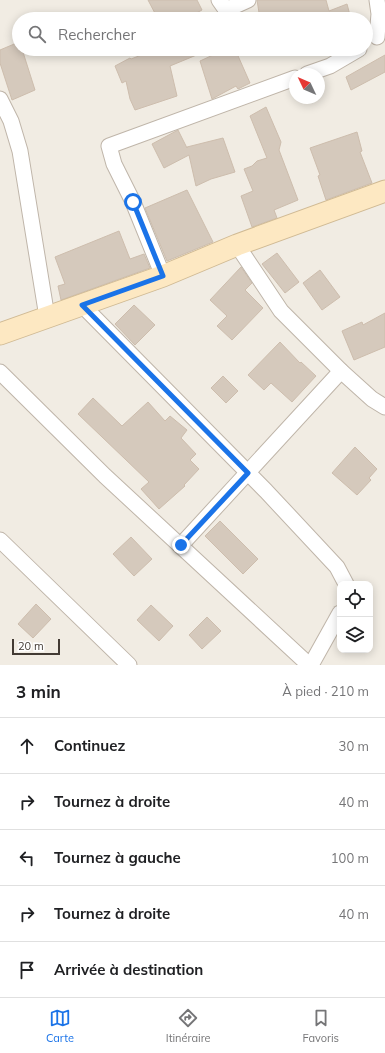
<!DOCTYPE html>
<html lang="fr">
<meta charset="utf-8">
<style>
body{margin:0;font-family:Mulish,sans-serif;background:#f6f6f6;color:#202124}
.controls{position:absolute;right:12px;bottom:12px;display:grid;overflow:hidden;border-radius:8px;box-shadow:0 2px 10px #0003}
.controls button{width:36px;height:36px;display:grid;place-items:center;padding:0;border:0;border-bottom:1px solid #e0e0e0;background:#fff;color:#202124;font:20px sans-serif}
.compass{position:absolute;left:289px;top:68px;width:36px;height:36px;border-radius:50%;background:#fff;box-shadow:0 2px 10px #0003;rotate:314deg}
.scale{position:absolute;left:12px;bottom:10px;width:48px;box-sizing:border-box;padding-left:4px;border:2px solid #433b34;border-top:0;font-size:11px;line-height:14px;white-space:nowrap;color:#433b34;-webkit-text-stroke:3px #fff;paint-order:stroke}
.stop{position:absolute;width:12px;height:12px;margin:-9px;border:3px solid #1a73e8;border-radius:50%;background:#fff}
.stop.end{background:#1a73e8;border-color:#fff;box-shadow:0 1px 4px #0008}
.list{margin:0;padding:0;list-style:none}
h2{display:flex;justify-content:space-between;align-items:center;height:52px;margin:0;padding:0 16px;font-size:17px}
h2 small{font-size:13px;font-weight:400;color:#757577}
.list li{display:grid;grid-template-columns:26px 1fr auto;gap:12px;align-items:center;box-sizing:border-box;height:56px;padding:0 16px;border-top:1px solid #e0e0e0}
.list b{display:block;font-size:15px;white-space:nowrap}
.list em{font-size:13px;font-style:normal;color:#757577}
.icon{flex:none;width:22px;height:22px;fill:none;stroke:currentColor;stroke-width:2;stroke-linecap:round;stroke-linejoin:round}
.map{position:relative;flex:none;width:385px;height:665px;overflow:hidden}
.search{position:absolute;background:#fff;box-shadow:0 2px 10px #0003;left:12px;right:12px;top:12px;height:44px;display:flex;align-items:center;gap:10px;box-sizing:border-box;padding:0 14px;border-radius:22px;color:#757577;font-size:15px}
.sheet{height:332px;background:#fff}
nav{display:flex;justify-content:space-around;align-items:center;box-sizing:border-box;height:56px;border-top:1px solid #e0e0e0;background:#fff;font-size:11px;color:#757577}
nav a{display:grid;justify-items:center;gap:2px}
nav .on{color:#1a73e8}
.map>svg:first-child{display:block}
.building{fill:#d5c9bc;stroke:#cdbdad}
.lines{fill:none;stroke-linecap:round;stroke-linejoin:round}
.street-casing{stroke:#bfb5a9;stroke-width:17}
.secondary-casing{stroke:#d0ba94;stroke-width:23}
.street{stroke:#fff;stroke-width:15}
.secondary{stroke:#fde8c2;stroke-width:21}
.route{stroke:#1a73e8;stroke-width:5}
</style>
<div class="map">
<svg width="385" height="665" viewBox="0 0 385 665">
<rect width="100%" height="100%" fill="#f1ece3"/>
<g class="building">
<path d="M 148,0 L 197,0 L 202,10 L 185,19 L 158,19 Z"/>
<path d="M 257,0 L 326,0 L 329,11 L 347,4 L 351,19 L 260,19 Z"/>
<path d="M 19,42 L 19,49 L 22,49 L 35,90 L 12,100 L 0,63 L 0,50 Z"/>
<path d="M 157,49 L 211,49 L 170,66 L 177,96 L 135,110 L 130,99 L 126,81 L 122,83 L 115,66 L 130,58 L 131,59 Z"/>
<path d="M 226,49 L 235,49 L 250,83 L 238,89 L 236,86 L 212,99 L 200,61 Z"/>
<path d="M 385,55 L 385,72 L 351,90 L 346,77 Z"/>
<path d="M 266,107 L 281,142 L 279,150 L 298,200 L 274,210 L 277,218 L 252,227 L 241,196 L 253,191 L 244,169 L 252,166 L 257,161 L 267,158 L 250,116 Z"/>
<path d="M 178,130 L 187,148 L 187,147 L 223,138 L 235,172 L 211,179 L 196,186 L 189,155 L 164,168 L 152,144 Z"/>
<path d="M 357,132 L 362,151 L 360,152 L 372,183 L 326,200 L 318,176 L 320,175 L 310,148 Z"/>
<path d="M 187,190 L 213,242 L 167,261 L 145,208 Z"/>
<path d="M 119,231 L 130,259 L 144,254 L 150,268 L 61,300 L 58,286 L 65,284 L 55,257 Z"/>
<path d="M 277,253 L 299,282 L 285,293 L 262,264 Z"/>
<path d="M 241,267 L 252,283 L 245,290 L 263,308 L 232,340 L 217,326 L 227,316 L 210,300 Z"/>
<path d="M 320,270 L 340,297 L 322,310 L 303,283 Z"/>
<path d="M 134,305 L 155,325 L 135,345 L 115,324 Z"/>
<path d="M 385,313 L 385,347 L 354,360 L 342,331 L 362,322 L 363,325 Z"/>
<path d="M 280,342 L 300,363 L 301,362 L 316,376 L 292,402 L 271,383 L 264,390 L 248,375 Z"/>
<path d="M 223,376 L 238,391 L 226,403 L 211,388 Z"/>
<path d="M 93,398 L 122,426 L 148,402 L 165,421 L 170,416 L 187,430 L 181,438 L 196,454 L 190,460 L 199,469 L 184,485 L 185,486 L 159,509 L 141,489 L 149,482 L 78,414 Z"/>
<path d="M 355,447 L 377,469 L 369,478 L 371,480 L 357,495 L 332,473 Z"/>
<path d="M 220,521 L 258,559 L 243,574 L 205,536 Z"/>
<path d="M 131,537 L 152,559 L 134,576 L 113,554 Z"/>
<path d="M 36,604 L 51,619 L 33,638 L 18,624 Z"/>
<path d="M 151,605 L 173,626 L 159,641 L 137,620 Z"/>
<path d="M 207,617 L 221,631 L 202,649 L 189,635 Z"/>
</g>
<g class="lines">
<defs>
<g id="street">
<path d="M 219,0 L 226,10 L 248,0"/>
<path d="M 377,0 L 379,14 L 377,37"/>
<path d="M 307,74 L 330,66 L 359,49"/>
<path d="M 0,99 L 11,121 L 20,151 L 47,317"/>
<path d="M 237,245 L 281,311 L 341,371 L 372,399 L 385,407"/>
<path d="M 163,276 L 133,202 L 114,164 L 109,146 L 295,78"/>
<path d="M 82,305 L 266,491 L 337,567 L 346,584"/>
<path d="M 0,372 L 105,476 L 309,665"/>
<path d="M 0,540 L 129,665"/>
<path d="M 181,545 L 341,371"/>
<path d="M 311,665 L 340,613"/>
</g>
<path id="secondary" d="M 0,334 L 163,276 L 237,245 L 385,191"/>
</defs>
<use href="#street" class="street-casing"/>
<use href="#secondary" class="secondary-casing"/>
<use href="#street" class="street"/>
<use href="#secondary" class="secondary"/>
</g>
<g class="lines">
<path class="route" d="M 133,202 L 163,276 L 82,305 L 248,473 L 181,545"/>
</g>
</svg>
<div class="controls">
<button><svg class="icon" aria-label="locate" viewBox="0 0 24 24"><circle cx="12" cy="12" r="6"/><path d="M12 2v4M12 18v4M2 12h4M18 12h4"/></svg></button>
<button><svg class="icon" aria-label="layers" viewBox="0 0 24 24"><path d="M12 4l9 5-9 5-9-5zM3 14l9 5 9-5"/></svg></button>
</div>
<svg class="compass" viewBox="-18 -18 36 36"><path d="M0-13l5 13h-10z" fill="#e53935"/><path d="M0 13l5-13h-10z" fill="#757577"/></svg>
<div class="scale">20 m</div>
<div class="stop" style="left:133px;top:202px"></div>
<div class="stop end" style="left:181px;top:545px"></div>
<div class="search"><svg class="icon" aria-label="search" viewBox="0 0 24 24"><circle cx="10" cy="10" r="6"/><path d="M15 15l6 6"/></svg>Rechercher</div>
</div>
<section class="sheet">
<h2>3 min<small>À pied · 210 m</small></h2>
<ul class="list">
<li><svg class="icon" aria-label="ahead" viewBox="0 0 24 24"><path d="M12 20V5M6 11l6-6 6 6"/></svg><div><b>Continuez</b></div><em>30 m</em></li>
<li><svg class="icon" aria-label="right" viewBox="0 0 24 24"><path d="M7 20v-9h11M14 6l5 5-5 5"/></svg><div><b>Tournez à droite</b></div><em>40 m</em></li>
<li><svg class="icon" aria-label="left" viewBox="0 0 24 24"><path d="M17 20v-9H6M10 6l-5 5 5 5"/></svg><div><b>Tournez à gauche</b></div><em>100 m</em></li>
<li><svg class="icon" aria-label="right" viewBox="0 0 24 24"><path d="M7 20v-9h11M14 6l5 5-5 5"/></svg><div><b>Tournez à droite</b></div><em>40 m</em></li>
<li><svg class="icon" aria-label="arrive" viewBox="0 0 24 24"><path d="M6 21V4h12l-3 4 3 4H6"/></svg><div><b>Arrivée à destination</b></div></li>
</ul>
</section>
<nav>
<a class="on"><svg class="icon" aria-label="map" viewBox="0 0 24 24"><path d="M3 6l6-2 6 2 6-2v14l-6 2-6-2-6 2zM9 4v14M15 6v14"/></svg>Carte</a>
<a><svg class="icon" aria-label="directions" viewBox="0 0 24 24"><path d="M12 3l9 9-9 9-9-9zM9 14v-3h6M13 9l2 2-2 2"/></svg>Itinéraire</a>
<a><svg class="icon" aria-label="saved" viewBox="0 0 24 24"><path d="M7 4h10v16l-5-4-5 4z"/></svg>Favoris</a>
</nav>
